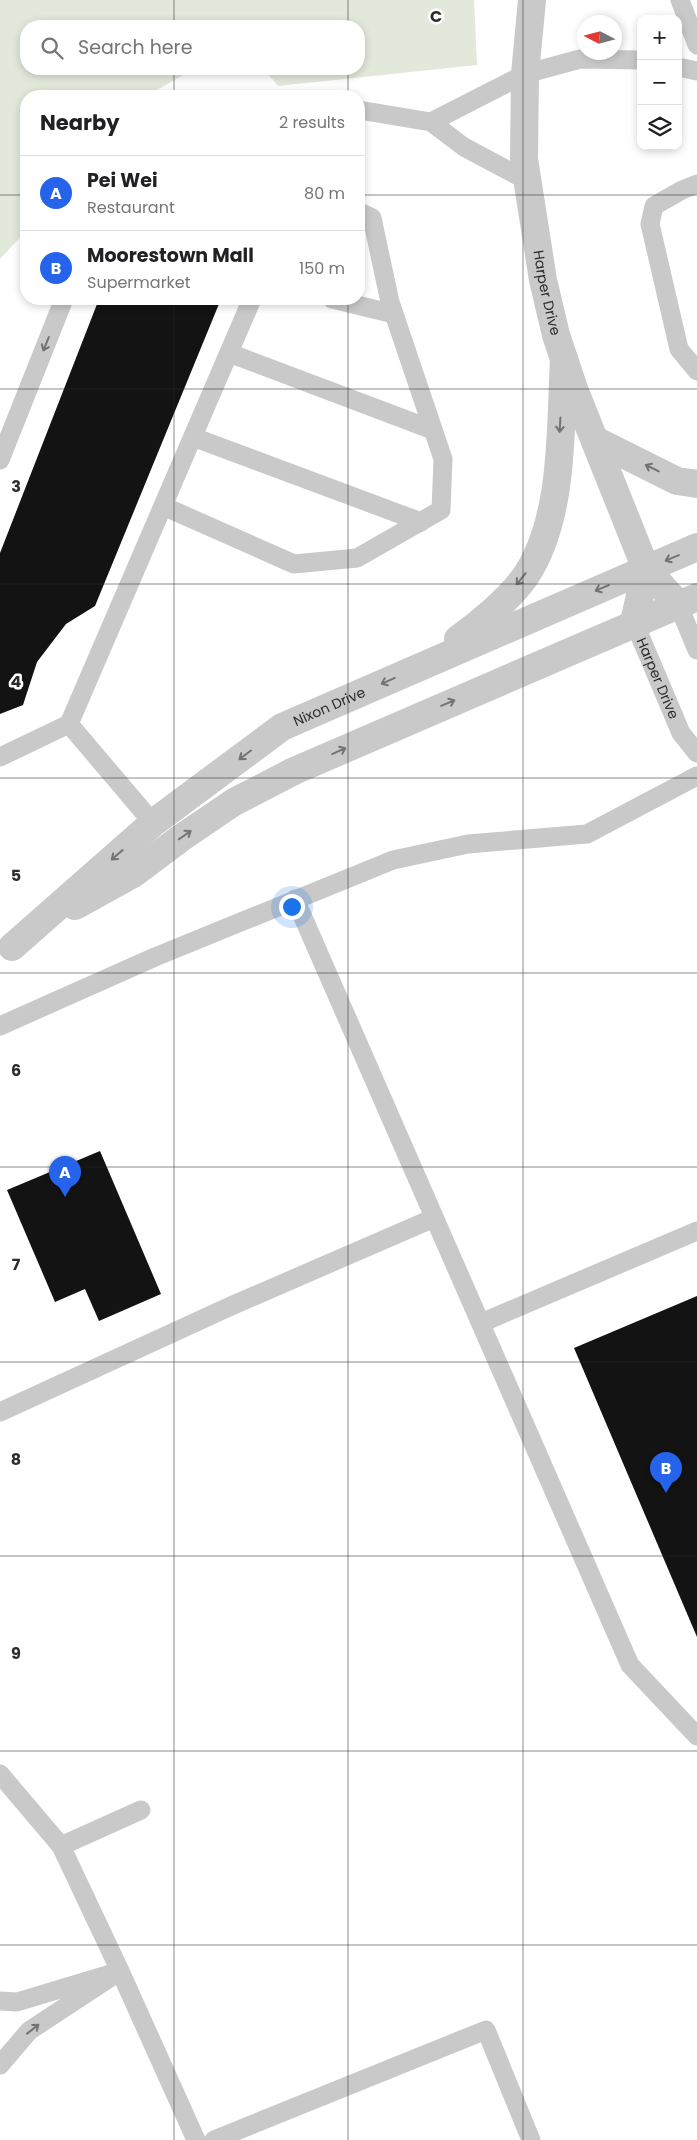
<!DOCTYPE html>
<meta charset="utf-8">
<style>
body{margin:0;font-family:Poppins,sans-serif;background:#f2f2f2;color:#202124}
.controls{position:absolute;right:15px;top:15px;display:grid;overflow:hidden;border-radius:10px;box-shadow:0 2px 8px #0003}
.controls button{width:45px;height:45px;display:grid;place-items:center;padding:0;border:0;border-bottom:1px solid #e0e0e0;background:#fff;color:#202124;font:25px sans-serif}
.compass{position:absolute;left:577px;top:15px;width:45px;height:45px;border-radius:50%;background:#fff;box-shadow:0 2px 8px #0003;rotate:276deg}
.you{position:absolute;left:291px;top:906px;width:18px;height:18px;margin:-12px;border:4px solid #fff;border-radius:50%;background:#1a73e8;box-shadow:0 0 0 8px #1a73e833}
.badge{display:grid;place-items:center;width:32px;height:32px;border-radius:50%;background:#2563eb;color:#fff;font-size:16px;font-weight:700}
.pin{position:absolute;translate:-50% -41px;filter:drop-shadow(0 1px 2px #0008)}
.pin::after{content:'';position:absolute;top:26px;width:18px;height:15px;background:inherit;clip-path:polygon(0 0,100% 0,50% 100%)}
.list{margin:0;padding:0;list-style:none}
h2{display:flex;justify-content:space-between;align-items:center;height:65px;margin:0;padding:0 20px;font-size:21px}
h2 small{font-size:16px;font-weight:400;color:#757577}
.list li{display:grid;grid-template-columns:32px 1fr auto;gap:15px;align-items:center;box-sizing:border-box;height:75px;padding:0 20px;border-top:1px solid #e0e0e0}
.list b{display:block;font-size:19px;white-space:nowrap}
.list p{margin:0;font-size:16px;white-space:nowrap;color:#757577}
.list em{font-size:16px;font-style:normal;color:#757577}
.icon{flex:none;width:28px;height:28px;fill:none;stroke:currentColor;stroke-width:2;stroke-linecap:round;stroke-linejoin:round}
.map{position:relative;flex:none;width:697px;height:2140px;overflow:hidden}
.search{position:absolute;background:#fff;box-shadow:0 2px 8px #0003;left:20px;top:20px;width:345px;height:55px;display:flex;align-items:center;gap:12px;box-sizing:border-box;padding:0 18px;border-radius:20px;color:#757577;font-size:19px}
.panel{position:absolute;background:#fff;box-shadow:0 2px 8px #0003;left:20px;top:90px;width:345px;height:215px;border-radius:20px}
.map>svg:first-child{display:block}
.green{fill:#e2e9da}
.building{fill:#131313}
.lines{fill:none;stroke-linecap:round;stroke-linejoin:round}
.service{stroke:#c9c9c9;stroke-width:19}
.minor{stroke:#c9c9c9;stroke-width:28}
.tertiary{stroke:#c9c9c9;stroke-width:28}
.oneway{stroke:#737373}
.grid{fill:none;stroke:#2c2c2c;stroke-width:1;stroke-opacity:0.55}
.labels{text-anchor:middle;stroke-width:5;stroke-linejoin:round;paint-order:stroke}
.street-label{font-size:14px;fill:#2c2c2c;stroke:#fff}
.grid-label{font-size:16px;text-anchor:middle;font-weight:bold;fill:#2c2c2c;stroke:#fff;stroke-width:5;stroke-linejoin:round;paint-order:stroke}
</style>
<div class="map">
<svg width="697" height="2140" viewBox="0 0 697 2140">
<rect width="100%" height="100%" fill="#fff"/>
<path class="green" d="M 0,0 L 474,0 L 477,65 L 278,86 L 264,69 L 359,69 L 359,26 L 26,26 L 26,69 L 194,69 L 155,91 L 151,96 L 26,96 L 26,231 L 0,259 Z"/>
<g class="building">
<path d="M 99,299 L 221,299 L 95,606 L 66,624 L 37,662 L 23,705 L 0,714 L 0,553 Z"/>
<path d="M 100,1151 L 161,1294 L 99,1321 L 85,1289 L 55,1302 L 7,1190 Z"/>
<path d="M 697,1296 L 697,1637 L 574,1348 Z"/>
</g>
<g class="lines">
<g class="service">
<path d="M 680,0 L 697,45"/>
<path d="M 678,67 L 697,71"/>
<path d="M 359,110 L 431,122 L 464,147 L 526,180"/>
<path d="M 431,122 L 525,74 L 580,59 L 641,60"/>
<path d="M 697,184 L 682,190 L 654,206 L 650,224 L 679,349 L 697,371"/>
<path d="M 332,299 L 394,314"/>
<path d="M 229,353 L 433,430"/>
<path d="M 193,437 L 421,522"/>
<path d="M 0,460 L 64,299"/>
<path d="M 163,506 L 294,564 L 357,558 L 441,510 L 443,459 L 390,302 L 372,218 L 359,212"/>
<path d="M 678,604 L 697,650"/>
<path id="s1" d="M 634,622 L 681,733 L 697,753"/>
<path d="M 69,724 L 153,823"/>
<path d="M 0,757 L 69,724 L 252,299"/>
<path d="M 295,899 L 630,1665 L 697,1736"/>
<path d="M 0,1026 L 155,957 L 393,860 L 468,844 L 587,834 L 697,776"/>
<path d="M 481,1323 L 697,1231"/>
<path d="M 0,1412 L 231,1306 L 434,1218"/>
<path d="M 0,1774 L 61,1846 L 120,1971 L 196,2140"/>
<path d="M 61,1846 L 141,1810"/>
<path d="M 0,2001 L 17,2002 L 120,1971 L 29,2031 L 0,2065"/>
<path d="M 214,2140 L 486,2030 L 531,2140"/>
</g>
<g class="minor">
<path id="s2" d="M 532,0 L 525,74 L 524,159 L 543,280 L 556,335 L 574,389 L 646,569"/>
<path d="M 634,622 L 646,569 L 678,604"/>
</g>
<g class="tertiary">
<path d="M 595,440 L 677,481 L 697,484"/>
<path d="M 458,639 C 481,623 509,599 525,577 C 565,518 560,427 564,359"/>
<path d="M 75,906 L 133,874 L 181,838 L 234,802 L 294,771 L 697,597"/>
<path id="s3" d="M 12,947 L 153,823 L 282,727 L 697,547"/>
</g>
</g>
<defs><path id="oneway-shaft" d="M-6 0H5M1.5-3L5.5 0L1.5 3" fill="none" stroke-width="1.6" stroke-linecap="round" stroke-linejoin="round" transform="scale(1.25)"/></defs>
<g class="oneway">
<use href="#oneway-shaft" transform="translate(46 344) rotate(112)"/>
<use href="#oneway-shaft" transform="translate(560 425) rotate(93)"/>
<use href="#oneway-shaft" transform="translate(652 468) rotate(-154)"/>
<use href="#oneway-shaft" transform="translate(672 558) rotate(157)"/>
<use href="#oneway-shaft" transform="translate(521 579) rotate(129)"/>
<use href="#oneway-shaft" transform="translate(602 588) rotate(157)"/>
<use href="#oneway-shaft" transform="translate(388 681) rotate(156)"/>
<use href="#oneway-shaft" transform="translate(448 703) rotate(-23)"/>
<use href="#oneway-shaft" transform="translate(339 751) rotate(-24)"/>
<use href="#oneway-shaft" transform="translate(245 755) rotate(143)"/>
<use href="#oneway-shaft" transform="translate(185 835) rotate(-35)"/>
<use href="#oneway-shaft" transform="translate(117 855) rotate(139)"/>
<use href="#oneway-shaft" transform="translate(33 2029) rotate(-38)"/>
</g>
<path class="grid" d="M 174,0 L 174,26M 348,0 L 348,26M 523,0 L 523,2140M 174,69 L 174,96M 348,69 L 348,96M 0,195 L 26,195M 359,195 L 697,195M 174,299 L 174,2140M 348,299 L 348,2140M 0,389 L 697,389M 0,584 L 697,584M 0,778 L 697,778M 0,973 L 697,973M 0,1167 L 697,1167M 0,1362 L 697,1362M 0,1556 L 697,1556M 0,1751 L 697,1751M 0,1945 L 697,1945"/>
<g class="labels">
<g class="street-label">
<text dy="5" stroke="none"><textPath href="#s2" startOffset="295">Harper Drive</textPath></text>
<text dy="5" stroke="none"><textPath href="#s1" startOffset="61">Harper Drive</textPath></text>
<text dy="5" stroke="none"><textPath href="#s3" startOffset="400">Nixon Drive</textPath></text>
</g>
</g>
<g class="grid-label">
<text x="436" y="22">C</text>
<text x="16" y="492">3</text>
<text x="16" y="687">4</text>
<text x="16" y="881">5</text>
<text x="16" y="1076">6</text>
<text x="16" y="1270">7</text>
<text x="16" y="1465">8</text>
<text x="16" y="1659">9</text>
</g>
</svg>
<div class="controls">
<button>+</button>
<button>−</button>
<button><svg class="icon" aria-label="layers" viewBox="0 0 24 24"><path d="M12 4l9 5-9 5-9-5zM3 14l9 5 9-5"/></svg></button>
</div>
<svg class="compass" viewBox="-18 -18 36 36"><path d="M0-13l5 13h-10z" fill="#e53935"/><path d="M0 13l5-13h-10z" fill="#757577"/></svg>
<div class="you"></div>
<div class="pin badge" style="left:65px;top:1197px">A</div>
<div class="pin badge" style="left:666px;top:1493px">B</div>
<div class="search"><svg class="icon" aria-label="search" viewBox="0 0 24 24"><circle cx="10" cy="10" r="6"/><path d="M15 15l6 6"/></svg>Search here</div>
<section class="panel">
<h2>Nearby<small>2 results</small></h2>
<ul class="list">
<li><span class="badge">A</span><div><b>Pei Wei</b><p>Restaurant</p></div><em>80 m</em></li>
<li><span class="badge">B</span><div><b>Moorestown Mall</b><p>Supermarket</p></div><em>150 m</em></li>
</ul>
</section>
</div>
